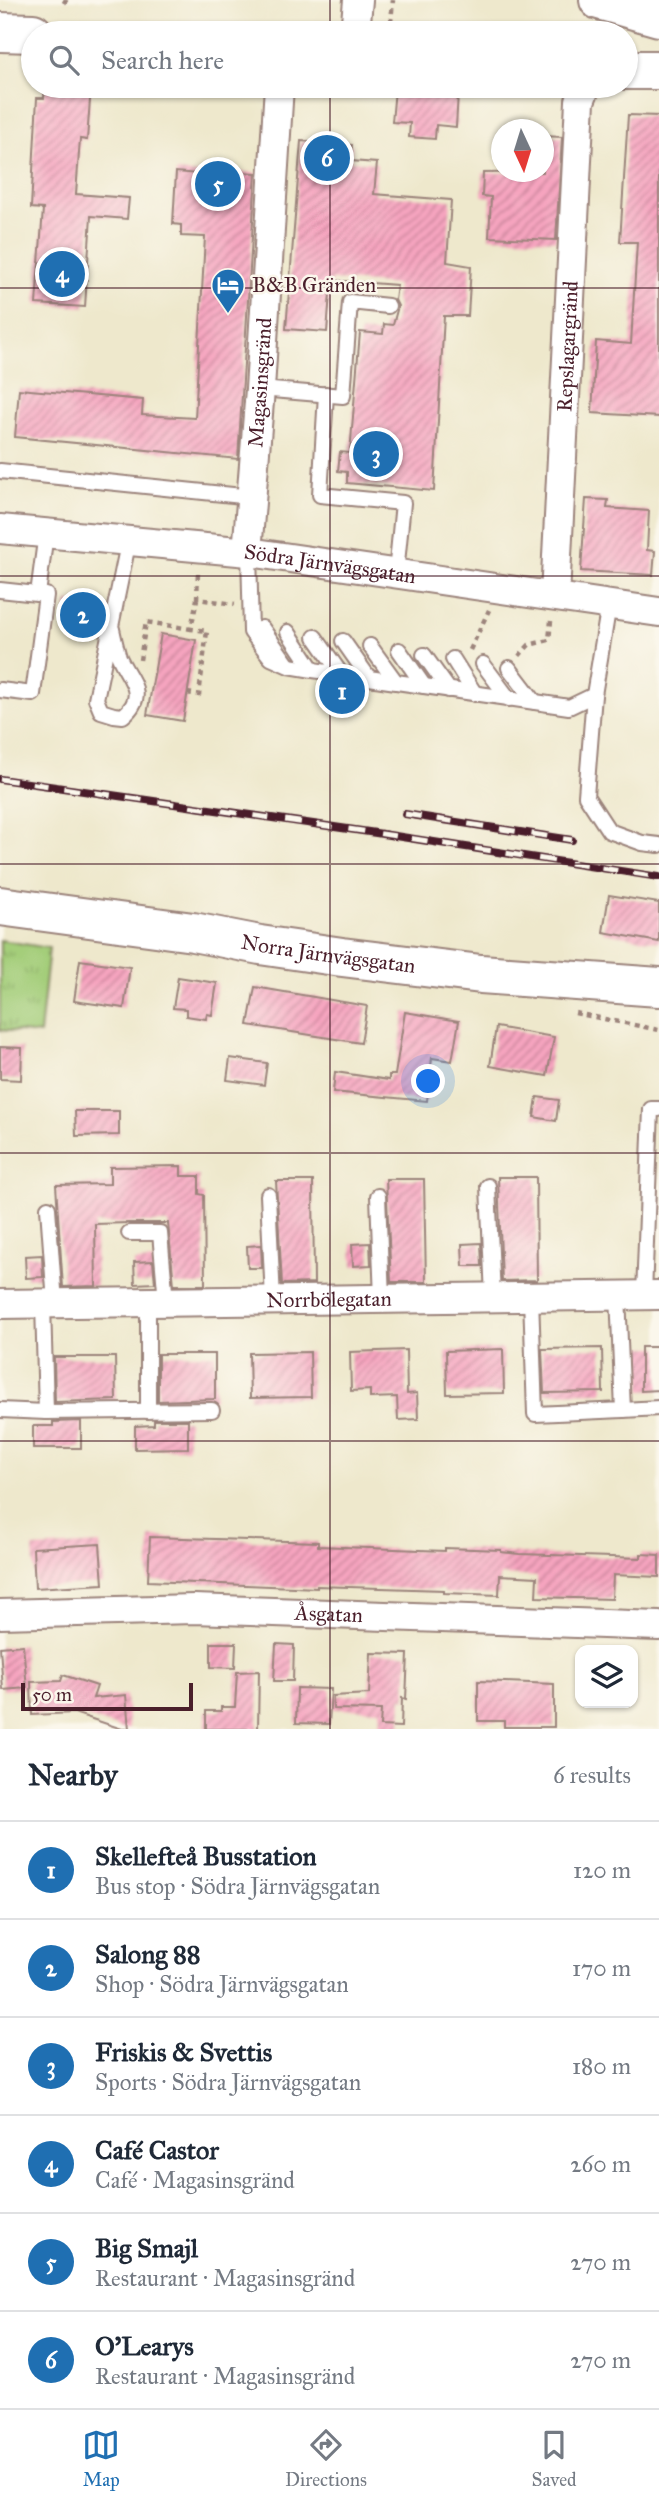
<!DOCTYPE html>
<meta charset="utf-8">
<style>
body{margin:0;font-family:"IM FELL Great Primer",serif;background:#f2f2f3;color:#1f2937}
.controls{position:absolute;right:21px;bottom:21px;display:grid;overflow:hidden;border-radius:14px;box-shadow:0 2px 5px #0004}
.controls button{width:63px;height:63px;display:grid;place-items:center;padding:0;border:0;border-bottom:2px solid #e0e1e3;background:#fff;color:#1f2937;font:35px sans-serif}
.compass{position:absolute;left:491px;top:119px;width:63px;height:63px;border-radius:50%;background:#fff;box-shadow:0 2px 5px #0004;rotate:176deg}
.scale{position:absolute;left:21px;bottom:18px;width:172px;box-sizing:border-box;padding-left:7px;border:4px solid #4a1f2b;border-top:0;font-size:19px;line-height:24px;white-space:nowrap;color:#4a1f2b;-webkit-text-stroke:5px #fbf7ec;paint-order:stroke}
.you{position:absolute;left:429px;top:1082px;width:24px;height:24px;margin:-18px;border:5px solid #fff;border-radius:50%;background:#1a73e8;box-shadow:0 0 0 10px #1a73e833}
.badge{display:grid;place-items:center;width:46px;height:46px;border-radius:50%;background:#1f6fb2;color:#fff;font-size:23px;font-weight:700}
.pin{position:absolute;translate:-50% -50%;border:4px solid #fff;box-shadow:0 2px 7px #0006}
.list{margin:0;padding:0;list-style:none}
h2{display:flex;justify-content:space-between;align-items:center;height:91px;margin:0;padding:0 28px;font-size:30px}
h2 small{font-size:23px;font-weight:400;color:#747a83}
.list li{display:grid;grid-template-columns:46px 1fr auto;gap:21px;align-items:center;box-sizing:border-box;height:98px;padding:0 28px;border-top:2px solid #e0e1e3}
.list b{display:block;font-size:26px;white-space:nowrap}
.list p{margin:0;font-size:23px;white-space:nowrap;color:#747a83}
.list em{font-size:23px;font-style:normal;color:#747a83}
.icon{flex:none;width:38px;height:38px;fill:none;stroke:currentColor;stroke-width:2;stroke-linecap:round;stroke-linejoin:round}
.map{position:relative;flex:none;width:659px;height:1729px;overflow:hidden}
.search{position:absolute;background:#fff;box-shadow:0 2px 5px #0004;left:21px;right:21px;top:21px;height:77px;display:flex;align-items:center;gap:18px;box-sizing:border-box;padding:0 24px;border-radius:38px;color:#747a83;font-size:26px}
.sheet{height:679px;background:#fff}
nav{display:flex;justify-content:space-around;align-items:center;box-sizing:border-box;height:98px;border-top:2px solid #e0e1e3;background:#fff;font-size:19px;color:#747a83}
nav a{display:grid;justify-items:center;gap:4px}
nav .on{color:#1f6fb2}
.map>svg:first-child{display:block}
.park{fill:url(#park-tufts);stroke:#777652;stroke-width:2}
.building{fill:url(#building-hatch)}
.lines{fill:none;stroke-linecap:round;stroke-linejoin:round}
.service-casing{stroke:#9c847c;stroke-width:18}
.minor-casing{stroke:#9c847c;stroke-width:32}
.secondary-casing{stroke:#9c847c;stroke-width:42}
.primary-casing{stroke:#9c847c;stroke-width:42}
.path{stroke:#9c847c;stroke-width:4.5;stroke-dasharray:5 5;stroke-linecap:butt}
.service{stroke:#fff;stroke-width:14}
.minor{stroke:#fff;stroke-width:28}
.secondary{stroke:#fff;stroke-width:38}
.primary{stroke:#fff;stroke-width:38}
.rail-casing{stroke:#4a1f2b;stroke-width:8}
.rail{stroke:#fbf7ec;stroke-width:5;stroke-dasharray:16;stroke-linecap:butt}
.grid{fill:none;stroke:#4a1f2b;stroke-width:2;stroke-opacity:0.55}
.labels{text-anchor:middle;stroke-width:5;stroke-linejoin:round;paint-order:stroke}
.poi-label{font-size:21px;fill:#4a1f2b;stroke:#fbf7ec;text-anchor:start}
.street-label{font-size:21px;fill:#4a1f2b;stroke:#fbf7ec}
</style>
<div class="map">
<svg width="659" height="1729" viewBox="0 0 659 1729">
<defs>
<pattern id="park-tufts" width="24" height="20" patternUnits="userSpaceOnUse" patternTransform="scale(1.75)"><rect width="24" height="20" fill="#a4ce7a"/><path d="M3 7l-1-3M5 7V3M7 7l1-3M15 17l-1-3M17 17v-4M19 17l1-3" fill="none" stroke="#8fb06a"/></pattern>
<pattern id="building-hatch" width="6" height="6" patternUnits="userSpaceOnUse" patternTransform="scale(1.75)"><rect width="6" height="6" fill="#f6a4bf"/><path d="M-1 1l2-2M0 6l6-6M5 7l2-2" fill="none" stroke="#c9859b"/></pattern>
</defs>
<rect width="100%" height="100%" fill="#fbf7ec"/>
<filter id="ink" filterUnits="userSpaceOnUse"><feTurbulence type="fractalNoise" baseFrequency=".0143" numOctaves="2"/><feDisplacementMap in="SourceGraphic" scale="14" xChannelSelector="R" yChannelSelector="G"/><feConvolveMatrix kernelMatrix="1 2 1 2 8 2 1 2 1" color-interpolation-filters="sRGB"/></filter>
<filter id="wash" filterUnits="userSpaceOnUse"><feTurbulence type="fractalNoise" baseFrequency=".00686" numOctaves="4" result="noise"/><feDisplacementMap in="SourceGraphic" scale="28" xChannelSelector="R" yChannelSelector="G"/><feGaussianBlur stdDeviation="1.57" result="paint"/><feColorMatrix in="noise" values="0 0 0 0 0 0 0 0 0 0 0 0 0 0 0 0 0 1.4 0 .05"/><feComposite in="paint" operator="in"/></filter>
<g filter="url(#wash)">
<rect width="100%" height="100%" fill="#eee8cc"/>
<path class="park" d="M 0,940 L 49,948 L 40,1034 L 0,1030 Z"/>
<g id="blocks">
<g class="building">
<path d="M 45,86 L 91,86 L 87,140 L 80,139 L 76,194 L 129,198 L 127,219 L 91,216 L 85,307 L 36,304 L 43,209 L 31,208 L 37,98 L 44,98 Z"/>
<path d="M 395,89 L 458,93 L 456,127 L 436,125 L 435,139 L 409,137 L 410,123 L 392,122 Z"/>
<path d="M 628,115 L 659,116 L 659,417 L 592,413 L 596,341 L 631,344 L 637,242 L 620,242 Z"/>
<path d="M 543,136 L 562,137 L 556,240 L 489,237 L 491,197 L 482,196 L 483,173 L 543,172 Z"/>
<path d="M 301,141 L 352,145 L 351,161 L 377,163 L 374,194 L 451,200 L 447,262 L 471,266 L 468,316 L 444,316 L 434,491 L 347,483 L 347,472 L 338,471 L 340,452 L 350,453 L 360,332 L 383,334 L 384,324 L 393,325 L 398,306 L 395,300 L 397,285 L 331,280 L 327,332 L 286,329 Z"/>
<path d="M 210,170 L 256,173 L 238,459 L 15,437 L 19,389 L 143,400 L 142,415 L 195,418 L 205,237 L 181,236 L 181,225 L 173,224 L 176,172 L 210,175 Z"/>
<path d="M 586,499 L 608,500 L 607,508 L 649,511 L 647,550 L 655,551 L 653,575 L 581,571 Z"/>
<path d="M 68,602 L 100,607 L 98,628 L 65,624 Z"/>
<path d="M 161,634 L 196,640 L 183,721 L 147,715 Z"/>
<path d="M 609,895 L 659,903 L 659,942 L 603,932 Z"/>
<path d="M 80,960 L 130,967 L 124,1008 L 74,1001 Z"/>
<path d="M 178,977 L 217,983 L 212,1015 L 207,1014 L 206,1019 L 186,1016 L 186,1009 L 173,1008 Z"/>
<path d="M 255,987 L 367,1006 L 361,1043 L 248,1025 Z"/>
<path d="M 405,1012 L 459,1021 L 452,1061 L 432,1058 L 427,1101 L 333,1092 L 335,1072 L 389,1080 L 389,1075 L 395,1075 Z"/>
<path d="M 496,1027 L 554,1037 L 547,1076 L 490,1066 Z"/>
<path d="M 0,1047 L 22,1048 L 21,1080 L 0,1079 Z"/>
<path d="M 230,1058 L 267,1063 L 264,1085 L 227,1080 Z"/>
<path d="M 537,1097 L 559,1100 L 556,1121 L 534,1117 Z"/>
<path d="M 75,1111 L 119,1111 L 119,1135 L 76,1136 Z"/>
<path d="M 181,1166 L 181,1176 L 199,1176 L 199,1194 L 204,1195 L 205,1285 L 174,1285 L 168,1223 L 129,1223 L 95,1224 L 96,1286 L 63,1287 L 56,1185 L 110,1184 L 110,1167 Z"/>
<path d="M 498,1177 L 536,1177 L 537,1280 L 502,1281 Z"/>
<path d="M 386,1179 L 424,1179 L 426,1282 L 391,1282 Z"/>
<path d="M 276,1181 L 313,1181 L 314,1283 L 282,1284 Z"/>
<path d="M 370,1243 L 371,1265 L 353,1266 L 352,1244 Z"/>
<path d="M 481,1243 L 482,1266 L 463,1266 L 462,1244 Z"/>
<path d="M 261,1245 L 262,1268 L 248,1268 L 247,1246 Z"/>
<path d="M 42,1255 L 43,1277 L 26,1278 L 25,1256 Z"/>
<path d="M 153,1261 L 155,1283 L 135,1284 L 134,1262 Z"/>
<path d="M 641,1347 L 659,1347 L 659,1390 L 641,1391 Z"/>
<path d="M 602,1348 L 603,1392 L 544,1393 L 542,1349 Z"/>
<path d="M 503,1349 L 504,1393 L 447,1394 L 446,1351 Z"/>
<path d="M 406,1350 L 407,1394 L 417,1393 L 418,1419 L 398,1420 L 397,1397 L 370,1398 L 370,1390 L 351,1391 L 350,1352 Z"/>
<path d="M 310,1352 L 311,1397 L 250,1398 L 249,1353 Z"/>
<path d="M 158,1354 L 215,1354 L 215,1399 L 158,1401 Z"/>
<path d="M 54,1357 L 115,1357 L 116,1400 L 55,1402 Z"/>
<path d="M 154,1420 L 188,1420 L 188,1448 L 135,1449 L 135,1426 L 154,1425 Z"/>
<path d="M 81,1421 L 81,1448 L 33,1448 L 33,1426 L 53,1426 L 53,1422 Z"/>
<path d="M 150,1537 L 318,1542 L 318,1546 L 445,1551 L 445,1548 L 501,1550 L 501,1552 L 520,1554 L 641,1558 L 641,1554 L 659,1555 L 659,1577 L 613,1575 L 612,1599 L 536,1597 L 537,1577 L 500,1575 L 499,1595 L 444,1593 L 444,1590 L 317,1586 L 317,1588 L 148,1581 Z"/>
<path d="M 100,1544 L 103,1584 L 35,1588 L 33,1548 Z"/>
<path d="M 211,1643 L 236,1643 L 235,1668 L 211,1667 Z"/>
<path d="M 276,1644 L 294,1645 L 293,1681 L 274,1681 Z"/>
<path d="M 23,1645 L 27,1688 L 3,1690 L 0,1647 Z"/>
<path d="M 371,1653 L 408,1654 L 406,1699 L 402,1698 L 401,1727 L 380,1726 L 381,1710 L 333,1709 L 333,1696 L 369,1694 Z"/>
<path d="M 259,1671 L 258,1729 L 206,1729 L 206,1711 L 221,1711 L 221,1707 L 235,1707 L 237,1672 Z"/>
<path d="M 63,1675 L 97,1686 L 93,1698 L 126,1695 L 129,1729 L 122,1729 L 74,1713 L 32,1715 L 31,1682 L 61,1681 Z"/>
<path d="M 478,1681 L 554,1684 L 554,1727 L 504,1727 L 504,1721 L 478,1721 Z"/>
<path d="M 297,1688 L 331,1689 L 329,1724 L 296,1723 Z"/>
</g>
</g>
</g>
<g filter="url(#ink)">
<use href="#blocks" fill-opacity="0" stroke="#9c847c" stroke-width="2"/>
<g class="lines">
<defs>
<g id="service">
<path d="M 260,389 L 343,396 L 350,302 L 388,306"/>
<path d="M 326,394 L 320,495 L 403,503 L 396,573"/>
<path d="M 0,471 L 252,497"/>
<path d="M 249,552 L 251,632 L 271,658 L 289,666 L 313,670 L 535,702 L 569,707 L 594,695 L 609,604"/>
<path d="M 0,590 L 46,595 L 33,694 L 0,690"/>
<path d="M 38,594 L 46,533"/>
<path d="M 262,628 L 288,665"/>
<path d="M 112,629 C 114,638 116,648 119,657 C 129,680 149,694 123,716 L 114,715 L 101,711 L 96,699 L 129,539"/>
<path d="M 288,632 L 313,670"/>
<path d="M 315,637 L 341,674"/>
<path d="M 343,641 L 369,678"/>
<path d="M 370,646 L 396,682"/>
<path d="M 399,650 L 424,686"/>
<path d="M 424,655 L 449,690"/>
<path d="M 453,659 L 475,694"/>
<path d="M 483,664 L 509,699"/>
<path d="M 509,668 L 535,702"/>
<path d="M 594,695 L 586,796 L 609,831 L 642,843 L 659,845"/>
<path d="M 488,1186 L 493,1297"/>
<path d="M 268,1195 L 273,1300"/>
<path d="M 378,1196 L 382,1299"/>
<path d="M 48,1208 L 55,1303"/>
<path d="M 129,1233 L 160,1233 L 166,1302"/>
<path d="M 644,1295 L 651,1109 L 659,1109"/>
<path d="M 531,1297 L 535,1414 L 623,1410 L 618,1295"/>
<path d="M 148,1302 L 148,1411"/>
<path d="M 43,1304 L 46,1412 L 212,1410"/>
<path d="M 0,1410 L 46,1412"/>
<path d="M 623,1410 L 659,1408"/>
</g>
<g id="minor">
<path d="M 355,33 L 358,0"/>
<path id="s1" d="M 0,529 L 249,552 L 659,612"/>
<path id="s2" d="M 249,552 L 248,540 L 260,389 L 279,86"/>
<path id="s3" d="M 555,596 L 580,101 L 586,86"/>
<path id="s4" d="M 0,1304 L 659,1295"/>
<path id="s5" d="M 0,1614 L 194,1609 L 659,1626"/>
</g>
<g id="secondary">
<path d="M 599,0 L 659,17"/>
<path d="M 0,32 L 33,33"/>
<path d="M 626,70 L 659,70"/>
</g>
<g id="primary">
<path id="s6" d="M 0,906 L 193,932 L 260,945 L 342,957 L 481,974 L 659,987"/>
</g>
</defs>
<use href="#service" class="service-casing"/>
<use href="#minor" class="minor-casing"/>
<use href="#secondary" class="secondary-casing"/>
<use href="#primary" class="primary-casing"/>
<g class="path">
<path d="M 63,0 L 71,5"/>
<path d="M 390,33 L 393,0"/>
<path d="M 197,599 L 198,571"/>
<path d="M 470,650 L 489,610"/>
<path d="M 519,656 L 529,645 L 549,640 L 551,621"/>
<path d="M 140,660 L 146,622 L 191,629"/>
<path d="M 187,693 L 199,695 L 207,631 L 191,629 L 197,599 L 235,604"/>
<path d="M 575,1013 L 659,1030"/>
</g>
<use href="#service" class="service"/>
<use href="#minor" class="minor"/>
<use href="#secondary" class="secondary"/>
<use href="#primary" class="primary"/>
<defs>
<g id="rail">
<path d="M 0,779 L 376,833 L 659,877"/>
<path d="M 405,814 L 572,840"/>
</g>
</defs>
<use href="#rail" class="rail-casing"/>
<use href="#rail" class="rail"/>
</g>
</g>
<path class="grid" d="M 330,0 L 330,33M 330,86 L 330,1729M 0,288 L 659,288M 0,576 L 659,576M 0,864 L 659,864M 0,1153 L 659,1153M 0,1441 L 659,1441"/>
<defs>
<symbol id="hotel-pin" viewBox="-11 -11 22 30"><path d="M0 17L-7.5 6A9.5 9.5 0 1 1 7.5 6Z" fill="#1f6fb2" stroke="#fbf7ec"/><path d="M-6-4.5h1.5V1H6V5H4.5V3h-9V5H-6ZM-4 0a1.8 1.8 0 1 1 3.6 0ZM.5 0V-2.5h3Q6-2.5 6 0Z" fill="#fff"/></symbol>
</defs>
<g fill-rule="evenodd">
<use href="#hotel-pin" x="209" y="266" width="38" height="52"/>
</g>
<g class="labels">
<g class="poi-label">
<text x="252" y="292">B&amp;B Gränden</text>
</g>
<g class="street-label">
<text dy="7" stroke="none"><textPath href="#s3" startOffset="250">Repslagargränd</textPath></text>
<text dy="7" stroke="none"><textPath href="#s2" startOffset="170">Magasinsgränd</textPath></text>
<text dy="7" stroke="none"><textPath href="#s1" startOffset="332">Södra Järnvägsgatan</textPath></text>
<text dy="7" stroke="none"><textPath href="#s6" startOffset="332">Norra Järnvägsgatan</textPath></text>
<text dy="7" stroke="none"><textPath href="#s4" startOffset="329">Norrbölegatan</textPath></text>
<text dy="7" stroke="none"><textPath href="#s5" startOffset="329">Åsgatan</textPath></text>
</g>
</g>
</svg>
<div class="controls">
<button><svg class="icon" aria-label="layers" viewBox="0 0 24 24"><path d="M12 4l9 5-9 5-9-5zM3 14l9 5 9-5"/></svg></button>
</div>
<svg class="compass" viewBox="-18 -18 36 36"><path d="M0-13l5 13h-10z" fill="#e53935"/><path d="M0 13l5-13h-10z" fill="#747a83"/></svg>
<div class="scale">50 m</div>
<div class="you"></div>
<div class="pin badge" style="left:342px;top:691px">1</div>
<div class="pin badge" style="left:83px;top:615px">2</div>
<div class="pin badge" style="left:376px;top:454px">3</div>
<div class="pin badge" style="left:62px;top:274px">4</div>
<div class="pin badge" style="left:218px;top:184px">5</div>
<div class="pin badge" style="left:327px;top:158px">6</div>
<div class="search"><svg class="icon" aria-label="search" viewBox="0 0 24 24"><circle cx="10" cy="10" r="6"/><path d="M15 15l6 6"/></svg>Search here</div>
</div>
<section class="sheet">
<h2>Nearby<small>6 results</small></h2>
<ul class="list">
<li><span class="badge">1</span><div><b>Skellefteå Busstation</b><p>Bus stop · Södra Järnvägsgatan</p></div><em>120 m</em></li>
<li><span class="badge">2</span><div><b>Salong 88</b><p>Shop · Södra Järnvägsgatan</p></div><em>170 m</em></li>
<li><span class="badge">3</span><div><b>Friskis &amp; Svettis</b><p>Sports · Södra Järnvägsgatan</p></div><em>180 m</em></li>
<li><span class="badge">4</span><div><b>Café Castor</b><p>Café · Magasinsgränd</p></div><em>260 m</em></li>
<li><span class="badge">5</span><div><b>Big Smajl</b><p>Restaurant · Magasinsgränd</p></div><em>270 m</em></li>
<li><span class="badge">6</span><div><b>O'Learys</b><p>Restaurant · Magasinsgränd</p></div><em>270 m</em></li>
</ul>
</section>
<nav>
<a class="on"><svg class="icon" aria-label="map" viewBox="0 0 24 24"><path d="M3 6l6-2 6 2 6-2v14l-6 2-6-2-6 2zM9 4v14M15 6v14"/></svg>Map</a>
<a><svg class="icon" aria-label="directions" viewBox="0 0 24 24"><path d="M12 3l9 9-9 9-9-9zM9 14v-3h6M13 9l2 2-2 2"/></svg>Directions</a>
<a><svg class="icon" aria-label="saved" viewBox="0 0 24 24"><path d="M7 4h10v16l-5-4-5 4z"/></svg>Saved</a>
</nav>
